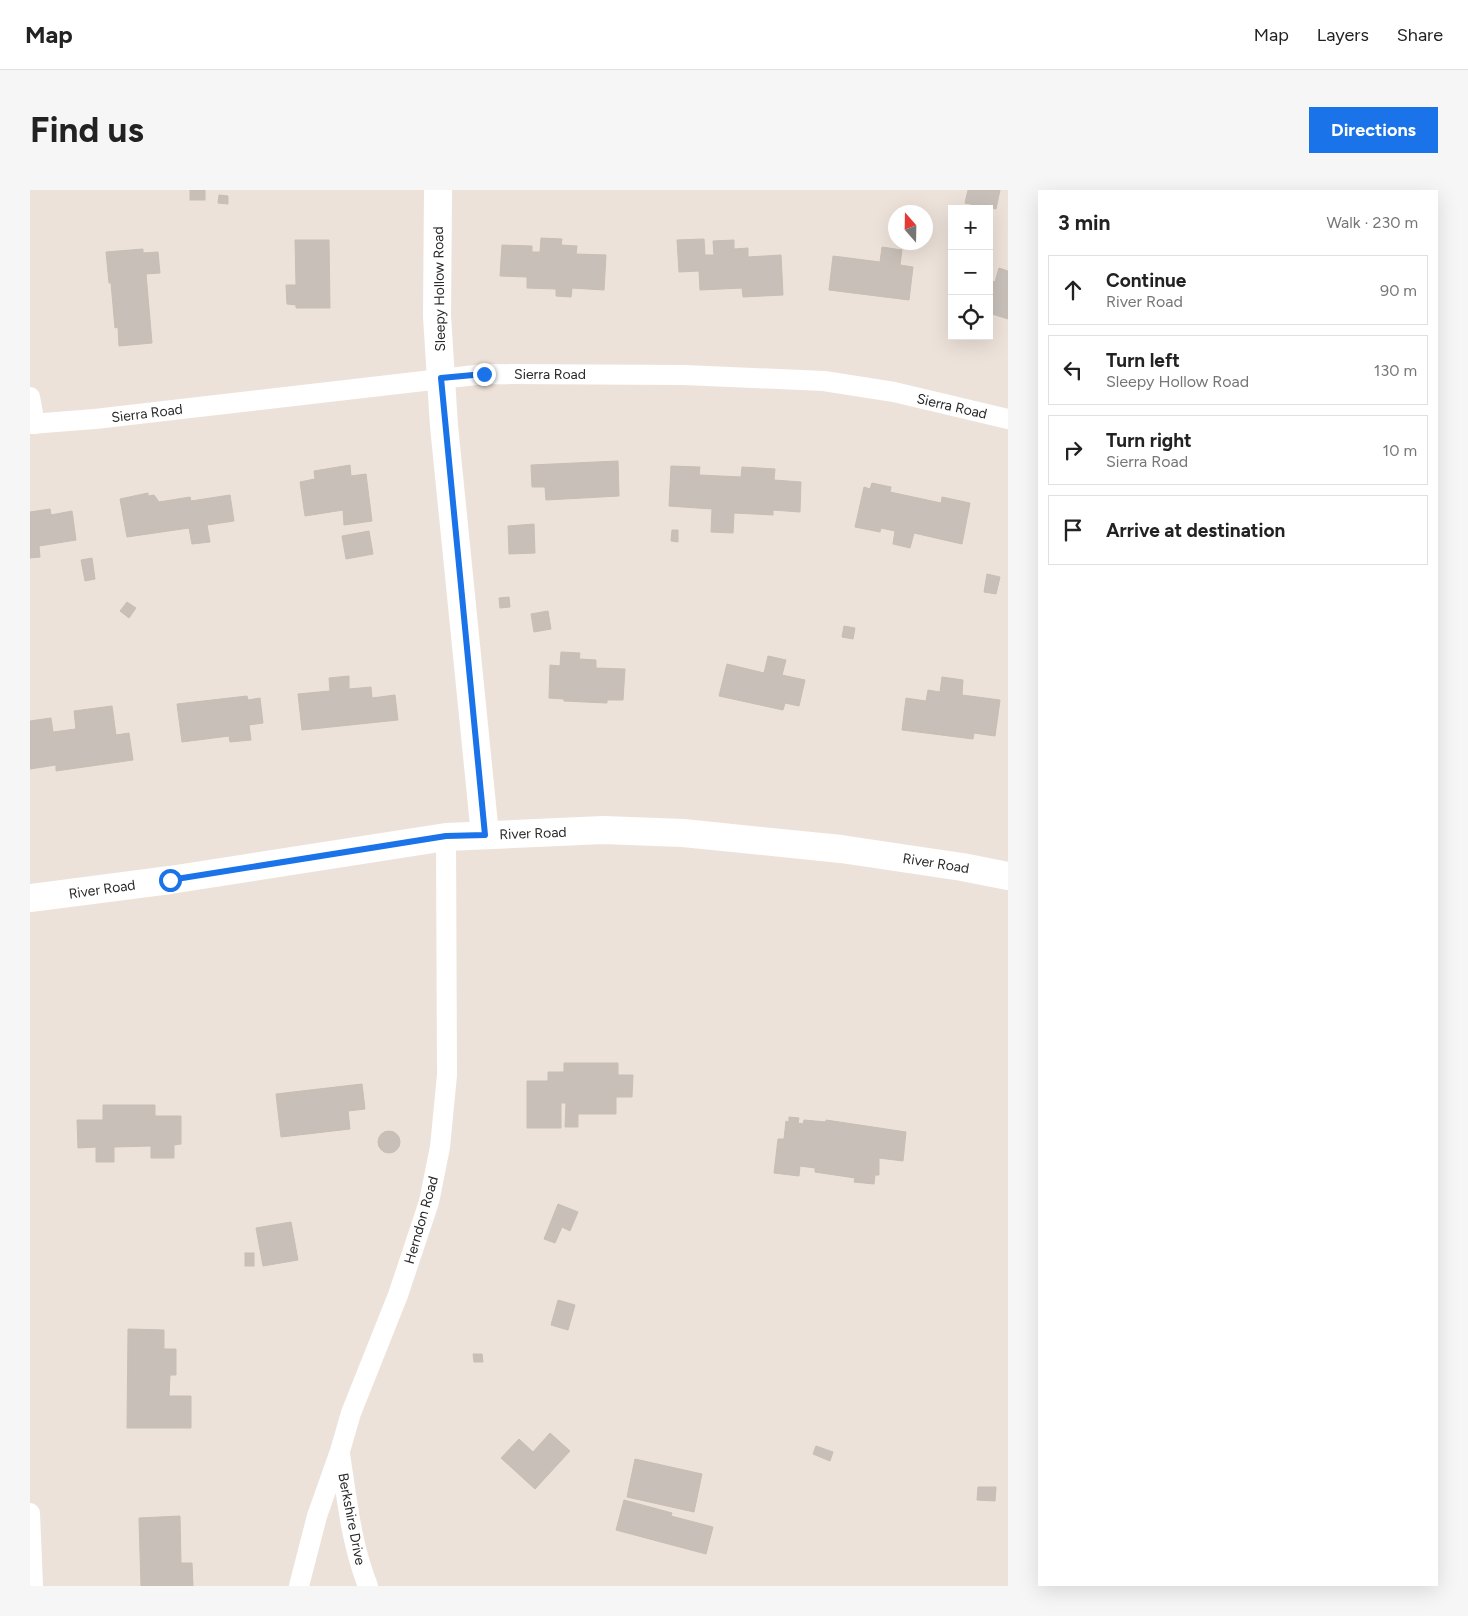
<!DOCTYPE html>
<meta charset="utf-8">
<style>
body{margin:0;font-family:Figtree,sans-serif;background:#f6f6f6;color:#222}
.controls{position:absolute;right:15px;top:15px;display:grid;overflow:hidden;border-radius:0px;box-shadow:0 5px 20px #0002}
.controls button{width:45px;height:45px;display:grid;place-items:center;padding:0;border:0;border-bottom:1px solid #e0e0e0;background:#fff;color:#222;font:25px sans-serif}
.compass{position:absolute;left:858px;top:15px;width:45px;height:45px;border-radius:50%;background:#fff;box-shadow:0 5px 20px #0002;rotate:340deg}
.stop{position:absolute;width:15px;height:15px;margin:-11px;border:4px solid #1a73e8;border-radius:50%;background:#fff}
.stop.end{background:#1a73e8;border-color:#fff;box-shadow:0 1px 5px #0008}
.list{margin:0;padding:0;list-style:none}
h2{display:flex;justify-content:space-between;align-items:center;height:65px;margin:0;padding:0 20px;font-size:21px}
h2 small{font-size:16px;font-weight:400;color:#767676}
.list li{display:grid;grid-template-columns:32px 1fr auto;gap:15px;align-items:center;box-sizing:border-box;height:70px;margin:0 10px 10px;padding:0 10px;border:1px solid #e0e0e0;border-radius:0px}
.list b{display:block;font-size:19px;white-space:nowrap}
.list p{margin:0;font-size:16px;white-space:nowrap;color:#767676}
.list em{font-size:16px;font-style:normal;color:#767676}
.icon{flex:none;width:28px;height:28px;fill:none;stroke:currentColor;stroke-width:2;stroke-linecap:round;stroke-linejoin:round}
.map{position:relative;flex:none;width:978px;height:1396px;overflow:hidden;border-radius:0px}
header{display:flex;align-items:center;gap:30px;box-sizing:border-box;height:70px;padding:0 25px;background:#fff;border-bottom:1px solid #e0e0e0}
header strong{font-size:24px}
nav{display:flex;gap:28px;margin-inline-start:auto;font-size:18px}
.intro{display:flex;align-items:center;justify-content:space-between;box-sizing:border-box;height:120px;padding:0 30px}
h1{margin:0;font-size:35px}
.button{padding:12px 22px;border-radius:0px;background:#1a73e8;color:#fff;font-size:18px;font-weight:700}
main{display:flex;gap:30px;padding:0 30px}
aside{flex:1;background:#fff;border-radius:0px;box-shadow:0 5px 20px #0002}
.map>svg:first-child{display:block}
.building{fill:#c8bfb9;stroke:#c8beb2}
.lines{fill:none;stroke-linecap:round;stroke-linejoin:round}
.street{stroke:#fff;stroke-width:20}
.secondary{stroke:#fff;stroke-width:28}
.route{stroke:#1a73e8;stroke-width:6}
.labels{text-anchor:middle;stroke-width:5;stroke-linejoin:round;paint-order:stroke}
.street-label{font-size:14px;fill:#292929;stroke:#fff}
</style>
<header>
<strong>Map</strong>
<nav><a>Map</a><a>Layers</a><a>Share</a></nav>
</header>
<div class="intro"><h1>Find us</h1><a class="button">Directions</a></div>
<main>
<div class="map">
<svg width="978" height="1396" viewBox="0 0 978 1396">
<rect width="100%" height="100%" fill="#ede2d9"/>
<g class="building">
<rect x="160" y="0" width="15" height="10"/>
<path d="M 938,0 L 970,0 L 966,19 L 935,13 Z"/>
<path d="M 189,5 L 198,6 L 198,14 L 188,13 Z"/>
<path d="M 511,48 L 532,49 L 531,55 L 547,56 L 546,64 L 576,65 L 574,100 L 542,98 L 541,107 L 526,106 L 526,99 L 497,98 L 497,87 L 470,86 L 472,55 L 502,56 L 502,62 L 510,62 Z"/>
<path d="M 674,49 L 675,65 L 684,65 L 683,51 L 704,50 L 704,59 L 718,58 L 718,67 L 751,65 L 753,105 L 713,107 L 712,98 L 670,100 L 669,81 L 649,82 L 647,50 Z"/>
<path d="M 265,50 L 299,50 L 300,118 L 266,118 L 266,115 L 257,114 L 256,95 L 266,95 Z"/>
<path d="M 852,57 L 872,60 L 870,75 L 883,77 L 879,110 L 799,100 L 803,66 L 850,72 Z"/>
<path d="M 113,59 L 113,63 L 128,62 L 130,83 L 116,84 L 122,153 L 89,156 L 88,137 L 85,138 L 81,93 L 79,93 L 76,62 Z"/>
<path d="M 969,78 L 978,81 L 978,129 L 959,123 L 959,90 L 965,92 Z"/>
<path d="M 588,271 L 589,306 L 516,310 L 515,297 L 502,297 L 501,275 Z"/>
<path d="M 320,275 L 321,286 L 336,284 L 342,331 L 314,335 L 313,320 L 275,326 L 270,292 L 285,289 L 284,281 Z"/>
<path d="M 641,276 L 670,277 L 669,285 L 711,287 L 712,277 L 745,279 L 744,290 L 771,292 L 770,322 L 743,320 L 743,325 L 704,323 L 703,343 L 681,342 L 682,319 L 639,316 Z"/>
<path d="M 842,293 L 861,297 L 860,302 L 911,313 L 912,307 L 940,313 L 932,354 L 884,343 L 880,358 L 863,354 L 865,341 L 851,338 L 850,342 L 825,337 L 834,297 L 840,299 Z"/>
<path d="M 118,303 L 118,306 L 124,305 L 129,312 L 160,307 L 161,311 L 200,305 L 204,331 L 177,335 L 180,352 L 162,354 L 159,338 L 97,347 L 90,309 Z"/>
<path d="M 20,319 L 21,325 L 42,321 L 46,350 L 9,356 L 10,367 L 0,368 L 0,322 Z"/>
<path d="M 504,334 L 505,363 L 479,364 L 478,336 Z"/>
<path d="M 642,340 L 648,340 L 648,352 L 641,351 Z"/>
<path d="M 339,341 L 343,364 L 316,369 L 312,346 Z"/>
<path d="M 62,368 L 65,389 L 55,391 L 51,370 Z"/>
<path d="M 957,384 L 970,387 L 966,404 L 954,402 Z"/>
<path d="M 479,407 L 480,417 L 470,418 L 469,408 Z"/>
<path d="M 97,412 L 106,418 L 99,428 L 90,421 Z"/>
<path d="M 518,421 L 521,439 L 504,442 L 501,424 Z"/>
<path d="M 814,436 L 825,438 L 823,449 L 812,447 Z"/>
<path d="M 531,462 L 550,463 L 549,469 L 566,470 L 566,478 L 595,479 L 593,510 L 577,510 L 577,513 L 534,511 L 534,509 L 519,508 L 520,475 L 530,476 Z"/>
<path d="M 738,466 L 756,470 L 752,485 L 775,490 L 769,516 L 755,513 L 753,520 L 689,506 L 697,474 L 734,483 Z"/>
<path d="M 319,486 L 319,499 L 341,497 L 342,508 L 365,505 L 368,530 L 272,540 L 268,504 L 300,501 L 299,488 Z"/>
<path d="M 912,487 L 933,490 L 932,505 L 970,510 L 965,546 L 944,543 L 943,549 L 872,540 L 876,508 L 896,511 L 898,500 L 910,502 Z"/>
<path d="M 217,506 L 218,510 L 230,508 L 233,533 L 219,535 L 221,550 L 200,552 L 199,546 L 152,552 L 147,514 Z"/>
<path d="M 82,516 L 86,545 L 99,543 L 103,570 L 26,581 L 26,575 L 0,579 L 0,531 L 21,528 L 23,542 L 46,539 L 44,521 Z"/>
<path d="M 534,873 L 588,873 L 588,885 L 603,885 L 602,907 L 586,907 L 586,924 L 548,924 L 548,937 L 535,937 L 536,913 L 531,913 L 531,938 L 497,938 L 497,891 L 518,891 L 518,882 L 534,882 Z"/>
<path d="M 332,894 L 335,919 L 318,921 L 320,939 L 251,947 L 246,904 Z"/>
<path d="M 73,915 L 125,915 L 125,926 L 151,926 L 151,954 L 144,955 L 144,968 L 121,968 L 121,956 L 84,957 L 84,972 L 66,972 L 66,957 L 48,958 L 47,930 L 73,930 Z"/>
<path d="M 759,927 L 769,928 L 768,933 L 773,934 L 774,930 L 796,932 L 796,930 L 876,942 L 873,971 L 849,968 L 849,985 L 845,985 L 844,994 L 824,992 L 825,988 L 785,982 L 785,978 L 770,976 L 769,986 L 744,983 L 748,949 L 754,949 L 756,931 L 759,932 Z"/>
<circle cx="359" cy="952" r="11"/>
<path d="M 528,1014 L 548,1022 L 540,1041 L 532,1037 L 525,1053 L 514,1049 Z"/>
<path d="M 261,1032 L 268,1070 L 233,1076 L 226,1038 Z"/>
<rect x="215" y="1063" width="9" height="13"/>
<path d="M 528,1110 L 545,1115 L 538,1140 L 521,1135 Z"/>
<path d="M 98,1139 L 134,1140 L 134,1159 L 146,1159 L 146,1185 L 140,1185 L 139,1206 L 161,1206 L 161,1238 L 97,1238 Z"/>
<path d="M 443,1164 L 452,1164 L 453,1172 L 444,1172 Z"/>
<path d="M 520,1243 L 540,1261 L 505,1299 L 471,1268 L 489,1249 L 503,1262 Z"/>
<path d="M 786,1256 L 803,1262 L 800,1271 L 783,1264 Z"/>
<path d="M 605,1269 L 672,1284 L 664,1322 L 597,1307 Z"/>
<path d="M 948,1297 L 966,1297 L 965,1311 L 947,1310 Z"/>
<path d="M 594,1310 L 642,1323 L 641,1326 L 683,1337 L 676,1364 L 586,1340 Z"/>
<path d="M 150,1326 L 151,1373 L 162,1373 L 163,1396 L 111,1396 L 109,1328 Z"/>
</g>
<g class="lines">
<g class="street">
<path d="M 0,207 L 5,234"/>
<path d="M 0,234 L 65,229 L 454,184 L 654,185 L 794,191 L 864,202 L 978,229"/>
<path d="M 310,1264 C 317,1308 321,1354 338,1396"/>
<path d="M 0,1323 L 3,1396"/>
<path d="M 269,1396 L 287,1326 L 310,1261 L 321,1223 L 368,1105 L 399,1012 L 410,957 L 417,885 L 416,647"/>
</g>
<g class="secondary">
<path d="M 408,0 L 407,126 L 414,236 L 455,645"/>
<path d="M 0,708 L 140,690 L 416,647 L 573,640 L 653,643 L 811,659 L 932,677 L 978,686"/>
</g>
</g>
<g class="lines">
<path class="route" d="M 140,690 L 416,646 L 455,645 L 411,188 L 454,184"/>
</g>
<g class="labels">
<g class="street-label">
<text transform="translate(409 99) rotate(-91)" y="5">Sleepy Hollow Road</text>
<text x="520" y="189">Sierra Road</text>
<text transform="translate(922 216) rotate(13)" y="5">Sierra Road</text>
<text transform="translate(117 223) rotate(-7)" y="5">Sierra Road</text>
<text transform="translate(503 643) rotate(-2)" y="5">River Road</text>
<text transform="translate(906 673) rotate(9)" y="5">River Road</text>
<text transform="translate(72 699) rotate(-8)" y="5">River Road</text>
<text transform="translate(391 1030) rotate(-74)" y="5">Herndon Road</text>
<text transform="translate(322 1329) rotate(79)" y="5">Berkshire Drive</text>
</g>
</g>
</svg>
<div class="controls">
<button>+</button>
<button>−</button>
<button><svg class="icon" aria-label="locate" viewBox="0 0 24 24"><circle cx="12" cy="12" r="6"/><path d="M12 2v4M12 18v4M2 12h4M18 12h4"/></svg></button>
</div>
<svg class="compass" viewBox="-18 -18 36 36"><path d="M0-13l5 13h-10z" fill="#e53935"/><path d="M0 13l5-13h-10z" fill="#767676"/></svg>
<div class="stop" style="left:140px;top:690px"></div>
<div class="stop end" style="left:454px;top:184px"></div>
</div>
<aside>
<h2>3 min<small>Walk · 230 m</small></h2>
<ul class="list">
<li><svg class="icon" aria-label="ahead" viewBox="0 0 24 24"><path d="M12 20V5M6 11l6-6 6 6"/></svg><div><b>Continue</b><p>River Road</p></div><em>90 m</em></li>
<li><svg class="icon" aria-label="left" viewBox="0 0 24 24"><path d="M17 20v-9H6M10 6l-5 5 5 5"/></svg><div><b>Turn left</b><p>Sleepy Hollow Road</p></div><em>130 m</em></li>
<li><svg class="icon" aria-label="right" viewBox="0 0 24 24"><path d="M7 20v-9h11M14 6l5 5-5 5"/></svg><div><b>Turn right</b><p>Sierra Road</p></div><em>10 m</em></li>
<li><svg class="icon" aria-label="arrive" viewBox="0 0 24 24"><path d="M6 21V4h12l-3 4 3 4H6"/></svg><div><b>Arrive at destination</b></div></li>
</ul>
</aside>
</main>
